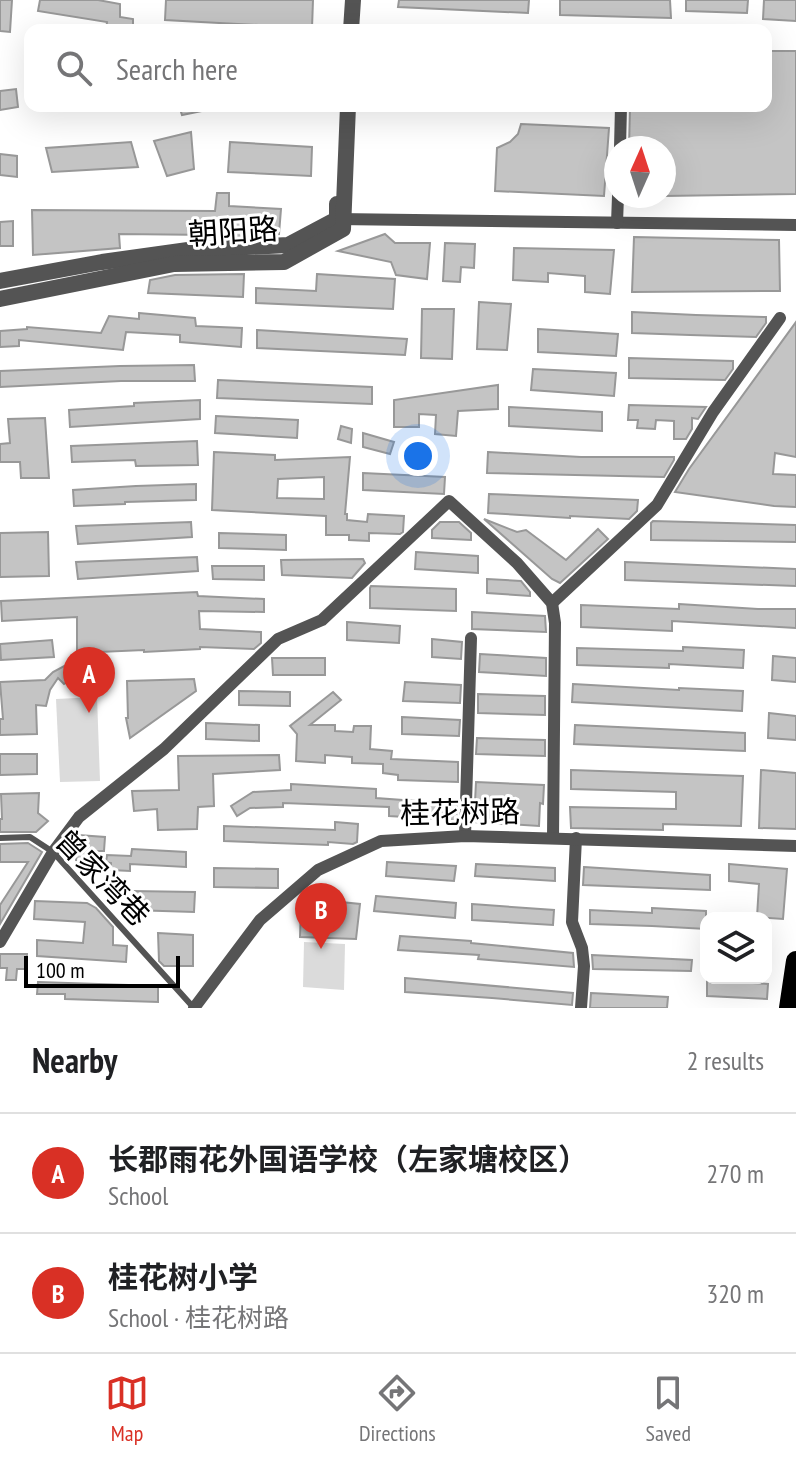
<!DOCTYPE html>
<meta charset="utf-8">
<style>
body{margin:0;font-family:"PT Sans Narrow","Noto Sans SC",sans-serif;background:#f6f6f6;color:#202124}
.controls{position:absolute;right:24px;bottom:24px;display:grid;overflow:hidden;border-radius:16px;box-shadow:0 8px 32px #0002}
.controls button{width:72px;height:72px;display:grid;place-items:center;padding:0;border:0;border-bottom:2px solid #e0e0e0;background:#fff;color:#202124;font:40px sans-serif}
.compass{position:absolute;left:604px;top:136px;width:72px;height:72px;border-radius:50%;background:#fff;box-shadow:0 8px 32px #0002;rotate:3deg}
.scale{position:absolute;left:24px;bottom:20px;width:156px;box-sizing:border-box;padding-left:8px;border:4px solid #000;border-top:0;font-size:22px;line-height:28px;white-space:nowrap;color:#000;-webkit-text-stroke:6px #fff;paint-order:stroke}
.you{position:absolute;left:418px;top:456px;width:28px;height:28px;margin:-20px;border:6px solid #fff;border-radius:50%;background:#1a73e8;box-shadow:0 0 0 12px #1a73e833}
.badge{display:grid;place-items:center;width:52px;height:52px;border-radius:50%;background:#d93025;color:#fff;font-size:26px;font-weight:700}
.pin{position:absolute;translate:-50% -66px;filter:drop-shadow(0 2px 4px #0008)}
.pin::after{content:'';position:absolute;top:42px;width:28px;height:24px;background:inherit;clip-path:polygon(0 0,100% 0,50% 100%)}
.list{margin:0;padding:0;list-style:none}
h2{display:flex;justify-content:space-between;align-items:center;height:104px;margin:0;padding:0 32px;font-size:34px}
h2 small{font-size:26px;font-weight:400;color:#757577}
.list li{display:grid;grid-template-columns:52px 1fr auto;gap:24px;align-items:center;box-sizing:border-box;height:120px;padding:0 32px;border-top:2px solid #e0e0e0}
.list b{display:block;font-size:30px;white-space:nowrap}
.list p{margin:0;font-size:26px;white-space:nowrap;color:#757577}
.list em{font-size:26px;font-style:normal;color:#757577}
.icon{flex:none;width:44px;height:44px;fill:none;stroke:currentColor;stroke-width:2;stroke-linecap:round;stroke-linejoin:round}
.map{position:relative;flex:none;width:796px;height:1008px;overflow:hidden}
.search{position:absolute;background:#fff;box-shadow:0 8px 32px #0002;left:24px;right:24px;top:24px;height:88px;display:flex;align-items:center;gap:20px;box-sizing:border-box;padding:0 28px;border-radius:16px;color:#757577;font-size:30px}
.sheet{height:344px;background:#fff}
nav{display:flex;justify-content:space-around;align-items:center;box-sizing:border-box;height:112px;border-top:2px solid #e0e0e0;background:#fff;font-size:22px;color:#757577}
nav a{display:grid;justify-items:center;gap:4px}
nav .on{color:#d93025}
.map>svg:first-child{display:block}
.green{fill:#dbdbdb}
.building{fill:#c4c4c4;stroke:#989898;stroke-width:2;fill-rule:evenodd}
.lines{fill:none;stroke-linecap:round;stroke-linejoin:round}
.service{stroke:#545454;stroke-width:6}
.minor{stroke:#545454;stroke-width:12}
.tertiary{stroke:#545454;stroke-width:16}
.primary{stroke:#000;stroke-width:20}
.labels{text-anchor:middle;stroke-width:6;stroke-linejoin:round;paint-order:stroke}
.street-label{font-size:30px;fill:#000;stroke:#fff}
</style>
<div class="map">
<svg width="796" height="1008" viewBox="0 0 796 1008">
<rect width="100%" height="100%" fill="#fff"/>
<g class="green">
<path d="M 97,697 L 100,781 L 60,782 L 56,699 Z"/>
<path d="M 304,942 L 345,944 L 344,990 L 303,987 Z"/>
</g>
<g class="building">
<path d="M 0,0 L 12,0 L 10,32 L 0,31 Z"/>
<path d="M 40,0 L 98,0 L 120,4 L 120,17 L 133,19 L 133,30 L 106,30 L 107,22 L 38,11 Z"/>
<path d="M 166,0 L 313,0 L 312,28 L 165,20 Z"/>
<path d="M 399,0 L 529,0 L 528,13 L 398,7 Z"/>
<path d="M 560,0 L 670,0 L 671,18 L 560,15 Z"/>
<path d="M 686,0 L 748,0 L 747,13 L 686,11 Z"/>
<path d="M 764,0 L 796,0 L 796,21 L 763,19 Z"/>
<path d="M 766,51 L 796,51 L 796,194 L 664,196 L 664,148 L 629,148 L 630,107 L 766,106 Z"/>
<path d="M 16,89 L 18,107 L 0,110 L 0,91 Z"/>
<path d="M 179,106 L 207,106 L 207,110 L 182,115 Z"/>
<path d="M 521,124 L 609,128 L 604,196 L 495,191 L 497,148 L 510,142 L 518,134 Z"/>
<path d="M 191,132 L 194,169 L 167,176 L 154,141 Z"/>
<path d="M 131,142 L 138,167 L 52,172 L 46,148 Z"/>
<path d="M 230,142 L 312,147 L 311,176 L 228,172 Z"/>
<path d="M 0,154 L 17,156 L 17,177 L 0,175 Z"/>
<path d="M 217,193 L 229,193 L 229,206 L 281,209 L 279,234 L 235,237 L 214,235 L 119,234 L 120,248 L 33,255 L 32,210 L 215,211 Z"/>
<path d="M 13,221 L 13,246 L 0,246 L 0,222 Z"/>
<path d="M 385,234 L 395,243 L 430,243 L 427,279 L 396,275 L 391,262 L 338,251 Z"/>
<path d="M 634,237 L 779,240 L 780,291 L 632,292 Z"/>
<path d="M 445,243 L 475,244 L 474,268 L 461,267 L 460,282 L 443,281 Z"/>
<path d="M 514,248 L 614,250 L 610,294 L 585,292 L 585,276 L 548,273 L 548,282 L 513,280 Z"/>
<path d="M 244,274 L 243,297 L 148,293 L 150,280 L 175,275 Z"/>
<path d="M 317,274 L 395,279 L 393,309 L 256,303 L 256,288 L 316,291 Z"/>
<path d="M 479,302 L 511,304 L 507,350 L 477,349 Z"/>
<path d="M 422,309 L 454,309 L 452,359 L 421,358 Z"/>
<path d="M 632,312 L 696,315 L 766,317 L 766,323 L 756,337 L 690,335 L 632,333 Z"/>
<path d="M 139,313 L 195,318 L 196,326 L 242,328 L 241,347 L 180,342 L 180,335 L 126,332 L 123,350 L 19,340 L 19,346 L 0,347 L 0,331 L 27,329 L 27,327 L 101,333 L 109,316 L 139,319 Z"/>
<path d="M 796,322 L 796,457 L 775,453 L 773,474 L 796,475 L 796,507 L 774,506 L 675,492 L 689,469 Z"/>
<path d="M 538,329 L 618,334 L 616,356 L 538,352 Z"/>
<path d="M 257,330 L 407,339 L 405,355 L 257,348 Z"/>
<path d="M 629,358 L 733,361 L 733,369 L 725,380 L 629,378 Z"/>
<path d="M 194,365 L 195,381 L 121,381 L 0,387 L 0,371 L 120,366 Z"/>
<path d="M 533,369 L 616,373 L 614,396 L 531,390 Z"/>
<path d="M 218,380 L 372,387 L 372,404 L 217,398 Z"/>
<path d="M 498,385 L 498,409 L 458,411 L 456,436 L 435,434 L 436,415 L 419,414 L 419,427 L 394,427 L 394,400 Z"/>
<path d="M 200,400 L 200,419 L 70,427 L 69,410 L 134,406 L 134,403 Z"/>
<path d="M 629,405 L 706,407 L 698,419 L 692,418 L 692,429 L 686,439 L 674,439 L 674,421 L 656,420 L 655,429 L 637,428 L 638,420 L 628,420 Z"/>
<path d="M 509,407 L 602,412 L 602,431 L 509,426 Z"/>
<path d="M 216,416 L 298,420 L 297,438 L 215,433 Z"/>
<path d="M 45,418 L 49,478 L 21,478 L 20,462 L 0,462 L 0,444 L 10,443 L 8,419 Z"/>
<path d="M 341,426 L 352,429 L 351,443 L 338,439 Z"/>
<path d="M 363,433 L 394,442 L 390,454 L 363,447 Z"/>
<path d="M 197,441 L 198,465 L 136,466 L 135,460 L 72,462 L 71,446 Z"/>
<path d="M 214,452 L 275,455 L 275,460 L 350,457 L 345,514 L 347,514 L 347,520 L 367,522 L 368,514 L 404,516 L 403,532 L 400,534 L 369,533 L 369,541 L 349,540 L 349,535 L 326,535 L 326,516 L 212,510 ZM 324,477 L 324,499 L 277,498 L 278,479 Z"/>
<path d="M 488,452 L 581,457 L 674,457 L 674,460 L 664,477 L 487,473 Z"/>
<path d="M 363,473 L 445,477 L 444,494 L 363,490 Z"/>
<path d="M 196,484 L 196,500 L 125,502 L 125,504 L 74,506 L 73,490 L 136,486 Z"/>
<path d="M 489,494 L 638,500 L 637,511 L 629,519 L 570,516 L 570,518 L 488,513 Z"/>
<path d="M 484,519 L 517,532 L 526,530 L 566,560 L 598,529 L 608,539 L 560,583 L 552,579 Z"/>
<path d="M 653,521 L 796,525 L 796,542 L 651,540 L 651,523 Z"/>
<path d="M 191,522 L 192,537 L 78,544 L 76,526 Z"/>
<path d="M 440,522 L 459,522 L 471,533 L 471,540 L 432,538 L 432,530 Z"/>
<path d="M 48,532 L 49,576 L 0,577 L 0,533 Z"/>
<path d="M 219,533 L 286,535 L 286,550 L 219,548 Z"/>
<path d="M 416,552 L 478,556 L 478,573 L 415,569 Z"/>
<path d="M 197,557 L 198,571 L 78,579 L 76,562 Z"/>
<path d="M 363,559 L 365,563 L 352,578 L 282,575 L 281,560 Z"/>
<path d="M 625,562 L 796,569 L 796,586 L 625,580 Z"/>
<path d="M 212,566 L 264,566 L 264,580 L 213,579 Z"/>
<path d="M 487,579 L 521,581 L 530,592 L 530,596 L 487,593 Z"/>
<path d="M 371,586 L 456,589 L 456,611 L 370,608 L 370,588 Z"/>
<path d="M 197,592 L 198,596 L 264,599 L 264,612 L 199,611 L 200,629 L 261,632 L 261,643 L 254,649 L 200,647 L 200,649 L 144,652 L 144,650 L 77,653 L 77,617 L 2,621 L 1,601 Z"/>
<path d="M 679,604 L 758,609 L 796,609 L 796,628 L 672,621 L 672,631 L 581,627 L 581,605 L 679,609 Z"/>
<path d="M 472,612 L 545,616 L 546,632 L 472,629 Z"/>
<path d="M 347,622 L 400,626 L 399,643 L 347,640 Z"/>
<path d="M 432,639 L 462,642 L 461,659 L 432,657 Z"/>
<path d="M 52,640 L 54,657 L 1,660 L 0,644 Z"/>
<path d="M 683,647 L 744,650 L 743,668 L 669,664 L 669,668 L 577,665 L 577,648 L 683,651 Z"/>
<path d="M 480,654 L 546,658 L 546,676 L 479,672 Z"/>
<path d="M 85,655 L 102,671 L 96,682 L 82,678 L 72,679 L 64,684 L 58,678 L 50,690 L 46,706 L 36,705 L 37,734 L 0,735 L 0,719 L 3,719 L 0,682 L 45,680 L 53,672 L 68,664 L 77,663 L 77,659 Z"/>
<path d="M 773,656 L 796,658 L 796,682 L 772,680 Z"/>
<path d="M 272,658 L 325,658 L 325,675 L 273,675 Z"/>
<path d="M 194,679 L 196,691 L 130,738 L 126,718 L 128,718 L 127,681 Z"/>
<path d="M 405,682 L 461,685 L 460,703 L 403,701 Z"/>
<path d="M 573,684 L 679,690 L 679,688 L 743,691 L 742,711 L 572,702 Z"/>
<path d="M 239,691 L 290,692 L 290,706 L 239,705 Z"/>
<path d="M 333,692 L 341,700 L 310,725 L 335,725 L 335,731 L 353,732 L 354,726 L 371,726 L 370,749 L 392,751 L 391,759 L 458,762 L 458,782 L 398,780 L 398,775 L 383,773 L 383,764 L 352,763 L 352,757 L 325,755 L 325,763 L 296,761 L 297,734 L 290,726 Z"/>
<path d="M 478,694 L 545,696 L 545,715 L 478,713 Z"/>
<path d="M 769,713 L 796,716 L 796,740 L 768,738 Z"/>
<path d="M 402,717 L 460,720 L 459,736 L 402,734 Z"/>
<path d="M 206,723 L 259,725 L 259,741 L 206,739 Z"/>
<path d="M 575,725 L 745,733 L 745,751 L 574,744 Z"/>
<path d="M 477,738 L 545,740 L 545,756 L 476,754 Z"/>
<path d="M 0,754 L 37,754 L 37,774 L 0,775 Z"/>
<path d="M 279,755 L 280,770 L 213,774 L 214,806 L 198,807 L 197,829 L 158,830 L 157,809 L 134,811 L 132,791 L 179,790 L 178,756 Z"/>
<path d="M 571,770 L 743,776 L 741,826 L 663,824 L 663,830 L 571,828 L 570,807 L 676,809 L 676,792 L 571,789 Z"/>
<path d="M 761,770 L 796,773 L 796,829 L 759,828 Z"/>
<path d="M 476,782 L 544,785 L 543,804 L 540,803 L 539,826 L 474,822 Z"/>
<path d="M 291,784 L 376,789 L 376,798 L 457,804 L 456,820 L 389,816 L 389,807 L 283,803 L 283,807 L 250,808 L 237,816 L 231,806 L 253,792 L 291,790 Z"/>
<path d="M 39,793 L 38,813 L 48,821 L 36,832 L 0,832 L 0,819 L 2,819 L 1,794 Z"/>
<path d="M 335,822 L 358,824 L 357,842 L 353,844 L 328,842 L 328,845 L 224,841 L 224,826 L 335,830 Z"/>
<path d="M 78,835 L 105,837 L 104,851 L 92,851 L 91,862 L 76,861 Z"/>
<path d="M 28,843 L 42,852 L 0,924 L 0,905 L 28,862 L 0,862 L 0,844 Z"/>
<path d="M 132,849 L 186,852 L 186,867 L 130,864 L 130,871 L 111,870 L 111,863 L 106,862 L 107,855 L 131,856 Z"/>
<path d="M 387,862 L 456,866 L 454,881 L 386,876 Z"/>
<path d="M 476,864 L 555,868 L 555,881 L 475,876 Z"/>
<path d="M 729,864 L 787,869 L 783,919 L 757,917 L 759,884 L 729,881 Z"/>
<path d="M 584,867 L 710,875 L 710,890 L 583,885 Z"/>
<path d="M 214,868 L 278,869 L 278,888 L 214,887 Z"/>
<path d="M 131,891 L 195,892 L 194,912 L 131,910 Z"/>
<path d="M 376,896 L 456,903 L 455,918 L 374,911 Z"/>
<path d="M 35,901 L 87,903 L 96,908 L 113,927 L 113,945 L 127,946 L 126,962 L 37,956 L 37,940 L 83,943 L 85,922 L 34,919 Z"/>
<path d="M 341,902 L 360,904 L 356,939 L 300,937 L 301,907 L 339,910 Z"/>
<path d="M 472,904 L 554,910 L 553,925 L 472,920 Z"/>
<path d="M 652,908 L 706,911 L 706,929 L 652,926 L 590,924 L 590,910 L 652,913 Z"/>
<path d="M 158,933 L 193,935 L 193,966 L 164,966 L 159,961 Z"/>
<path d="M 400,936 L 471,941 L 471,943 L 573,953 L 574,967 L 478,959 L 479,955 L 398,950 Z"/>
<path d="M 0,954 L 27,954 L 26,969 L 17,969 L 16,980 L 6,980 L 7,968 L 0,968 Z"/>
<path d="M 592,955 L 692,960 L 691,971 L 593,969 Z"/>
<path d="M 405,978 L 573,993 L 572,1005 L 492,998 L 405,992 Z"/>
<path d="M 707,980 L 768,984 L 767,999 L 707,996 Z"/>
<path d="M 38,982 L 158,986 L 158,1002 L 65,999 L 65,994 L 37,994 Z"/>
<path d="M 591,993 L 668,997 L 667,1008 L 590,1008 Z"/>
</g>
<g class="lines">
<path class="service" d="M 0,838 L 30,837 L 53,852 L 194,1008"/>
<g class="minor">
<path d="M 620,148 L 621,106"/>
<path d="M 337,219 L 796,225"/>
<path d="M 617,223 L 618,196"/>
<path d="M 552,603 L 657,505 L 713,412 L 780,318"/>
<path d="M 465,836 L 471,638"/>
<path d="M 576,838 L 572,922 L 582,948 L 584,966 L 581,1008"/>
<path d="M 0,942 L 53,852 L 79,817 L 164,749 L 278,639 L 322,620 L 449,501 L 517,563 L 552,603 L 555,623 L 553,837"/>
<path d="M 194,1008 L 260,920 L 318,870 L 381,841 L 465,836 L 796,846"/>
</g>
<g class="tertiary">
<path d="M 351,30 L 353,0"/>
<path d="M 0,281 L 102,262 L 188,250 L 288,245 L 337,219 L 337,204"/>
<path d="M 0,299 L 174,264 L 284,262 L 343,229 L 348,106"/>
</g>
<path class="primary" d="M 789,1008 L 796,961"/>
</g>
<g class="labels">
<g class="street-label">
<text transform="translate(233 232) rotate(-4)" y="10">朝阳路</text>
<text transform="translate(460 813) rotate(-1)" y="10">桂花树路</text>
<text transform="translate(102 878) rotate(46)" y="10">曾家湾巷</text>
</g>
</g>
</svg>
<div class="controls">
<button><svg class="icon" aria-label="layers" viewBox="0 0 24 24"><path d="M12 4l9 5-9 5-9-5zM3 14l9 5 9-5"/></svg></button>
</div>
<svg class="compass" viewBox="-18 -18 36 36"><path d="M0-13l5 13h-10z" fill="#e53935"/><path d="M0 13l5-13h-10z" fill="#757577"/></svg>
<div class="scale">100 m</div>
<div class="you"></div>
<div class="pin badge" style="left:89px;top:713px">A</div>
<div class="pin badge" style="left:321px;top:949px">B</div>
<div class="search"><svg class="icon" aria-label="search" viewBox="0 0 24 24"><circle cx="10" cy="10" r="6"/><path d="M15 15l6 6"/></svg>Search here</div>
</div>
<section class="sheet">
<h2>Nearby<small>2 results</small></h2>
<ul class="list">
<li><span class="badge">A</span><div><b>长郡雨花外国语学校（左家塘校区）</b><p>School</p></div><em>270 m</em></li>
<li><span class="badge">B</span><div><b>桂花树小学</b><p>School · 桂花树路</p></div><em>320 m</em></li>
</ul>
</section>
<nav>
<a class="on"><svg class="icon" aria-label="map" viewBox="0 0 24 24"><path d="M3 6l6-2 6 2 6-2v14l-6 2-6-2-6 2zM9 4v14M15 6v14"/></svg>Map</a>
<a><svg class="icon" aria-label="directions" viewBox="0 0 24 24"><path d="M12 3l9 9-9 9-9-9zM9 14v-3h6M13 9l2 2-2 2"/></svg>Directions</a>
<a><svg class="icon" aria-label="saved" viewBox="0 0 24 24"><path d="M7 4h10v16l-5-4-5 4z"/></svg>Saved</a>
</nav>
